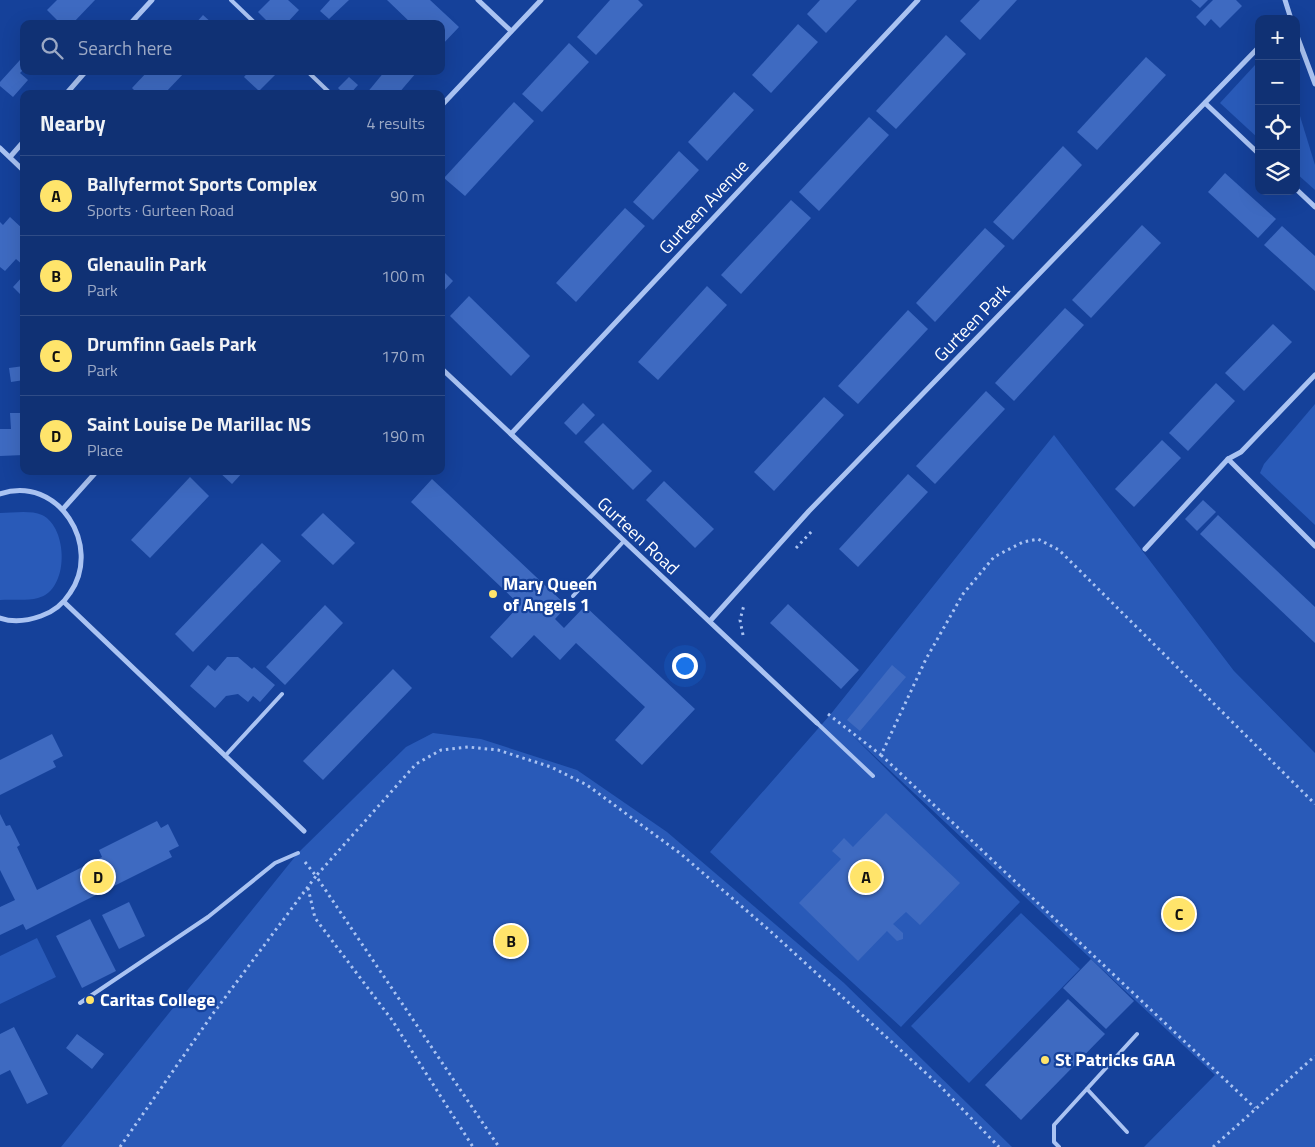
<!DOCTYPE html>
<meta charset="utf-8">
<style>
body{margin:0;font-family:"Titillium Web",sans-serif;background:#1e3d7c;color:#f1f3f6}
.controls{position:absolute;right:15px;top:15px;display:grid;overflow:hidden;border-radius:10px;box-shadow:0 5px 20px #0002}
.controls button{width:45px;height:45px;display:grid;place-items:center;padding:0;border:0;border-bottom:1px solid #304c86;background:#103174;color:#f1f3f6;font:25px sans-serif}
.you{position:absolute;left:684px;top:665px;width:18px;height:18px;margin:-12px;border:4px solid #fff;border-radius:50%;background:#1a73e8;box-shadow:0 0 0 8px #1a73e833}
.badge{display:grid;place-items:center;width:32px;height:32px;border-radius:50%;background:#ffe46b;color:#111;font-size:16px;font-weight:700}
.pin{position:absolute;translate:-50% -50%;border:2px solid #fff;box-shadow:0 1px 5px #0006}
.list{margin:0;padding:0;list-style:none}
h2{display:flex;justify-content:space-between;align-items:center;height:65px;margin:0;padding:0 20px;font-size:21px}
h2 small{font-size:16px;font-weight:400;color:#9ca9c5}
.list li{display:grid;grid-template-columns:32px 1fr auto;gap:15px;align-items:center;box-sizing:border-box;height:80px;padding:0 20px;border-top:1px solid #304c86}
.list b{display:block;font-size:19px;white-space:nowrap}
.list p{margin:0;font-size:16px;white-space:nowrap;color:#9ca9c5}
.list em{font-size:16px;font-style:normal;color:#9ca9c5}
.icon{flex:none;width:28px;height:28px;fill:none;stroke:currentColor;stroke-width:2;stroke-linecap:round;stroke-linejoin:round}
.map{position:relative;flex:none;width:1315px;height:1147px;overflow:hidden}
.search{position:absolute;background:#103174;box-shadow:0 5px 20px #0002;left:20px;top:20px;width:425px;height:55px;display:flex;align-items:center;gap:12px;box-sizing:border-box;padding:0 18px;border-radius:10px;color:#9ca9c5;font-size:19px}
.panel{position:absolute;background:#103174;box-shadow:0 5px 20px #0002;left:20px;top:90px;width:425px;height:385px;border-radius:10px}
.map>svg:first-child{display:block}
.green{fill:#295ab8}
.building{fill:#3e6ac1}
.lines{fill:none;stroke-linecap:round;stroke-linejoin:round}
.path{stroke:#aac3f2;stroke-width:3;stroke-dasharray:2.5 4;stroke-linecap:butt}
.lane{stroke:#aac3f2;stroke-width:4}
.street{stroke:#aac3f2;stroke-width:5}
.poi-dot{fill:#ffe46b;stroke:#15419a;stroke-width:2}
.labels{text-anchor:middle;stroke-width:4.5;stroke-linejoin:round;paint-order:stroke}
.street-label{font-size:18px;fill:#fff;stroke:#15419a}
.poi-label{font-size:18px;font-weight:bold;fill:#fff;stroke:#15419a;text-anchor:start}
</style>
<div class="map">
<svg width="1315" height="1147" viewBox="0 0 1315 1147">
<rect width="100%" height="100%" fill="#15419a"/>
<g class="green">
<path d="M 1259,64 L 1259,139 L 1220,103 L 1255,65 Z"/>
<path d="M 1296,103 L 1315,165 L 1315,190 L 1296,173 Z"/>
<path d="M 1315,404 L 1315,525 L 1260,473 L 1264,464 Z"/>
<path d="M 1054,435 L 1234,671 L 1315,753 L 1315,1147 L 1144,1147 L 1215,1075 L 851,734 L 1020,902 L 901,1027 L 710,852 L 830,715 Z"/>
<path d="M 0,513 C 13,513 30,510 42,515 C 68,527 70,590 38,598 C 27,601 12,599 0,600 Z"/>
<path d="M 433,733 L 481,739 L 577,770 L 667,832 L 844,983 L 1012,1147 L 61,1147 L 298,853 L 406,747 Z"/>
<path d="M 1021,913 L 1080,969 L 969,1083 L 911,1026 Z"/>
<path d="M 37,938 L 56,977 L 0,1004 L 0,956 Z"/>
</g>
<g class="building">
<path d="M 57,0 L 95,0 L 72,24 L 61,24 L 47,10 Z"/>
<path d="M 270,0 L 288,0 L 299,10 L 286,24 L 270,24 L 258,12 Z"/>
<path d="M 330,0 L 349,0 L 329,19 L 320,11 Z"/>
<path d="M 387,0 L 430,0 L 459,27 L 441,46 L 441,24 L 412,24 Z"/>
<path d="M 610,0 L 638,0 L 643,5 L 596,55 L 577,37 Z"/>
<path d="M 820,0 L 857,0 L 826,33 L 807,14 Z"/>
<path d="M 980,0 L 1017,0 L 980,40 L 960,21 Z"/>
<path d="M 1191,0 L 1208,0 L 1200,8 Z"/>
<path d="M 1213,0 L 1236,0 L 1242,6 L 1220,28 L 1211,19 L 1205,26 L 1196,17 Z"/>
<path d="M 203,15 L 213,24 L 195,24 Z"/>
<path d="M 798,24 L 818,42 L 771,93 L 752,75 Z"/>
<path d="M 946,35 L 966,54 L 896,129 L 876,111 Z"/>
<path d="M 569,43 L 589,62 L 542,112 L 522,94 Z"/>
<path d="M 1146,57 L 1166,75 L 1097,150 L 1077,132 Z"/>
<path d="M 20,60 L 24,63 L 24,69 L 20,73 L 28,80 L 13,97 L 0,86 L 0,82 Z"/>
<path d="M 148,71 L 186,71 L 164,94 L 138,94 L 132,88 Z"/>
<path d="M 249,71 L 279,71 L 259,91 L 244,77 Z"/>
<path d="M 385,71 L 413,71 L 416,73 L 398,94 L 366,94 Z"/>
<path d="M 349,77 L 358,85 L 350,94 L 344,94 L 338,88 Z"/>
<path d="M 734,92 L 754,110 L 707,161 L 688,142 Z"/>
<path d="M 514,102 L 534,121 L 465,196 L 444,178 Z"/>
<path d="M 869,117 L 889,135 L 819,211 L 799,192 Z"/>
<path d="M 1063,146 L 1082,165 L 1013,240 L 993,222 Z"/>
<path d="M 679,151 L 699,170 L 653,220 L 633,202 Z"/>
<path d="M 1225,173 L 1276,219 L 1258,238 L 1208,192 Z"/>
<path d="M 791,200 L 811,218 L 741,294 L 721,275 Z"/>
<path d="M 625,208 L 645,226 L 576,302 L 556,283 Z"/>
<path d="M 10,217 L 24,230 L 24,266 L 16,259 L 5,271 L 0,267 L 0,222 L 3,225 Z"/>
<path d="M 1142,225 L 1161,243 L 1091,318 L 1072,300 Z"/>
<path d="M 1282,226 L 1315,256 L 1315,291 L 1264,245 Z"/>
<path d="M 985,228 L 1005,246 L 935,322 L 916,303 Z"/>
<path d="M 441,269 L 453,281 L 441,294 Z"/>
<path d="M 24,275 L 24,294 L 22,296 L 13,287 Z"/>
<path d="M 707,286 L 727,305 L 658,380 L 638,362 Z"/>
<path d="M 469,296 L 530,356 L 511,376 L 450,316 Z"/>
<path d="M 1065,308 L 1084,325 L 1014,401 L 995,383 Z"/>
<path d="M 908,310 L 928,329 L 858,404 L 838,386 Z"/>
<path d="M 1273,324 L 1292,342 L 1244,391 L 1225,373 Z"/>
<path d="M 24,366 L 24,380 L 11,382 L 9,368 Z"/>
<path d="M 1216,383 L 1235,401 L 1188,451 L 1169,433 Z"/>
<path d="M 986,391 L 1005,409 L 935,484 L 916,466 Z"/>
<path d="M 824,397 L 844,415 L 774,491 L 754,472 Z"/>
<path d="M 583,403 L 595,415 L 576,435 L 564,423 Z"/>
<path d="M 10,413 L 24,413 L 24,455 L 0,456 L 0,429 L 11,429 Z"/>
<path d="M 603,423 L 652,471 L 633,490 L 584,442 Z"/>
<path d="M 1162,440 L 1181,458 L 1134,507 L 1115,489 Z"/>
<path d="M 218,471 L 244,471 L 232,484 Z"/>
<path d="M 908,474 L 928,492 L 858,567 L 839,549 Z"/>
<path d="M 190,477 L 209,496 L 150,558 L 131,540 Z"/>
<path d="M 432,479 L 567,606 L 555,619 L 564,628 L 585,606 L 695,709 L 642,765 L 615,740 L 645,707 L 576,643 L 560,660 L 534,635 L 512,658 L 490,637 L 520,605 L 411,502 Z"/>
<path d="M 664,481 L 714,529 L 695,548 L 646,500 Z"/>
<path d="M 1203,500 L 1216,512 L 1197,531 L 1185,519 Z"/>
<path d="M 323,513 L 355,543 L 333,565 L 301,535 Z"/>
<path d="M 1218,515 L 1315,607 L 1315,643 L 1200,534 Z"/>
<path d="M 262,543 L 281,561 L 193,652 L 175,634 Z"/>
<path d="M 788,604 L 859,670 L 841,689 L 770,623 Z"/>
<path d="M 325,605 L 343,623 L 285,685 L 266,667 Z"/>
<path d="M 227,657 L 238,657 L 252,669 L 254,667 L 275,685 L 260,702 L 253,696 L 248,702 L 238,694 L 226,696 L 215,708 L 190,686 L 208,665 L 215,671 Z"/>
<path d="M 892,665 L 906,677 L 860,731 L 847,720 Z"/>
<path d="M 393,669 L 412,688 L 323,780 L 303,761 Z"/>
<path d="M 52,734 L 63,756 L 53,761 L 56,767 L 0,795 L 0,760 Z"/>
<path d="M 886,813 L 960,883 L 920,925 L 906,912 L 893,924 L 903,933 L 903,939 L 897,941 L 887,931 L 858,961 L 799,903 L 841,859 L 832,851 L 844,838 L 853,847 Z"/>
<path d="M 0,814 L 6,826 L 10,825 L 20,845 L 17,847 L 37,890 L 102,857 L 99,850 L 157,821 L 161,828 L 168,824 L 179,846 L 169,851 L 172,857 L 26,930 L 23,924 L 0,935 L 0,907 L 15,900 L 0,870 Z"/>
<path d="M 129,902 L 145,936 L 119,949 L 102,915 Z"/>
<path d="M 90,919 L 116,971 L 82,988 L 56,936 Z"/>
<path d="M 1091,959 L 1134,1001 L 1106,1029 L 1063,988 Z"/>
<path d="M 1068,999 L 1105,1034 L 1021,1120 L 985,1085 Z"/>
<path d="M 14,1027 L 48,1094 L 27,1104 L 10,1070 L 0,1075 L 0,1034 Z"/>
<path d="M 77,1034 L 104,1054 L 92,1069 L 66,1048 Z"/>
</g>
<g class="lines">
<g class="path">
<path d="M 796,548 L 813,530"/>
<path d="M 743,635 L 740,620 L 744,605"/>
<path d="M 828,714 L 881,755 L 926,659 L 963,594 L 994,557 L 1023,542 L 1038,539 L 1059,550 L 1315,804"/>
<path d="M 881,755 L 1255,1108"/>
<path d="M 305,862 L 316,876 L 416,764 L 441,750 L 468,747 L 498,750 L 551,767 L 587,785 L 681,854 L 769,930 L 940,1086 L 999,1147"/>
<path d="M 308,888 L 315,918 L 392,1020 L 473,1147"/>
<path d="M 120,1147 L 212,1015 L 316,876 L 499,1147"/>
<path d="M 1213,1147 L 1315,1056"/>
</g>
<g class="lane">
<path d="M 231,0 L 256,24"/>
<path d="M 307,71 L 331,94"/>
<path d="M 573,596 L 624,541"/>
<path d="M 817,723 L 873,776"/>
<path d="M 225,756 L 282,694"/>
<path d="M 80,1003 L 208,917 L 275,863 L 298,853"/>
<path d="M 1087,1089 L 1127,1132"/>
<path d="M 1059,1147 L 1054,1142 L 1054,1125 L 1137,1034"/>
</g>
<g class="street">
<path d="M 478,0 L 511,31"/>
<path d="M 1285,0 L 1291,19"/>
<path d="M 130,24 L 152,0"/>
<path d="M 1296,33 L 1315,84"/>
<path d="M 66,94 L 86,71"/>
<path d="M 1205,103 L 1259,154"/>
<path d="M 441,106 L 541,0"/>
<path d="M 0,148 L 24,171"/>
<path d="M 10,157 L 24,141"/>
<path d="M 1296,189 L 1315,207"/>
<path d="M 441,368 L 817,723"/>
<path d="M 1315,375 L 1241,452 L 1228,459 L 1315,546"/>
<path d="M 511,434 L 918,0"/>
<path d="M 0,494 C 58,474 103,546 70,593 C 63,604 53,612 41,616 C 27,621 14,623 0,618"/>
<path d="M 63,509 L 97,471"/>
<path d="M 1145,549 L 1228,459"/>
<path d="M 64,602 L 304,831"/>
<path d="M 710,621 L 809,511 L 1259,47"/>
</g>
</g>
<g class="poi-dot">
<circle cx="493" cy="594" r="5"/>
<circle cx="90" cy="1000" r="5"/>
<circle cx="1045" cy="1060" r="5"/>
</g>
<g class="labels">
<g class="street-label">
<text transform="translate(704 207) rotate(-47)" y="6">Gurteen Avenue</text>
<text transform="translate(972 323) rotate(-46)" y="6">Gurteen Park</text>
<text transform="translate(638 536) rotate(43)" y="6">Gurteen Road</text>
</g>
<g class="poi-label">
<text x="503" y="590">Mary Queen<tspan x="503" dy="21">of Angels 1</tspan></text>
<text x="100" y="1006">Caritas College</text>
<text x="1055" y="1066">St Patricks GAA</text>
</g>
</g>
</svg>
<div class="controls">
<button>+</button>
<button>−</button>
<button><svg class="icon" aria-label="locate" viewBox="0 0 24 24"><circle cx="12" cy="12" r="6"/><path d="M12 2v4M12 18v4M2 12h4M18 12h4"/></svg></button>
<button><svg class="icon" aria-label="layers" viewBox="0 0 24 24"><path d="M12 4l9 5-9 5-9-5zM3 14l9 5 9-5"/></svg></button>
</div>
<div class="you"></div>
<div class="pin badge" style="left:866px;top:877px">A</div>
<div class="pin badge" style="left:511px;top:941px">B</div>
<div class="pin badge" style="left:1179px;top:914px">C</div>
<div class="pin badge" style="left:98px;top:877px">D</div>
<div class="search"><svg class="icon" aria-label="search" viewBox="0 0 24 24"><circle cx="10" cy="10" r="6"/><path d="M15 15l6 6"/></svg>Search here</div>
<section class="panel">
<h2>Nearby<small>4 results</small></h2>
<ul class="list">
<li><span class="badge">A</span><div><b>Ballyfermot Sports Complex</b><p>Sports · Gurteen Road</p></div><em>90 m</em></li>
<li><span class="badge">B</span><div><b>Glenaulin Park</b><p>Park</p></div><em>100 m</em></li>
<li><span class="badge">C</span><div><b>Drumfinn Gaels Park</b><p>Park</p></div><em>170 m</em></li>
<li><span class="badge">D</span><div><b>Saint Louise De Marillac NS</b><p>Place</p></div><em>190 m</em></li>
</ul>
</section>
</div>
